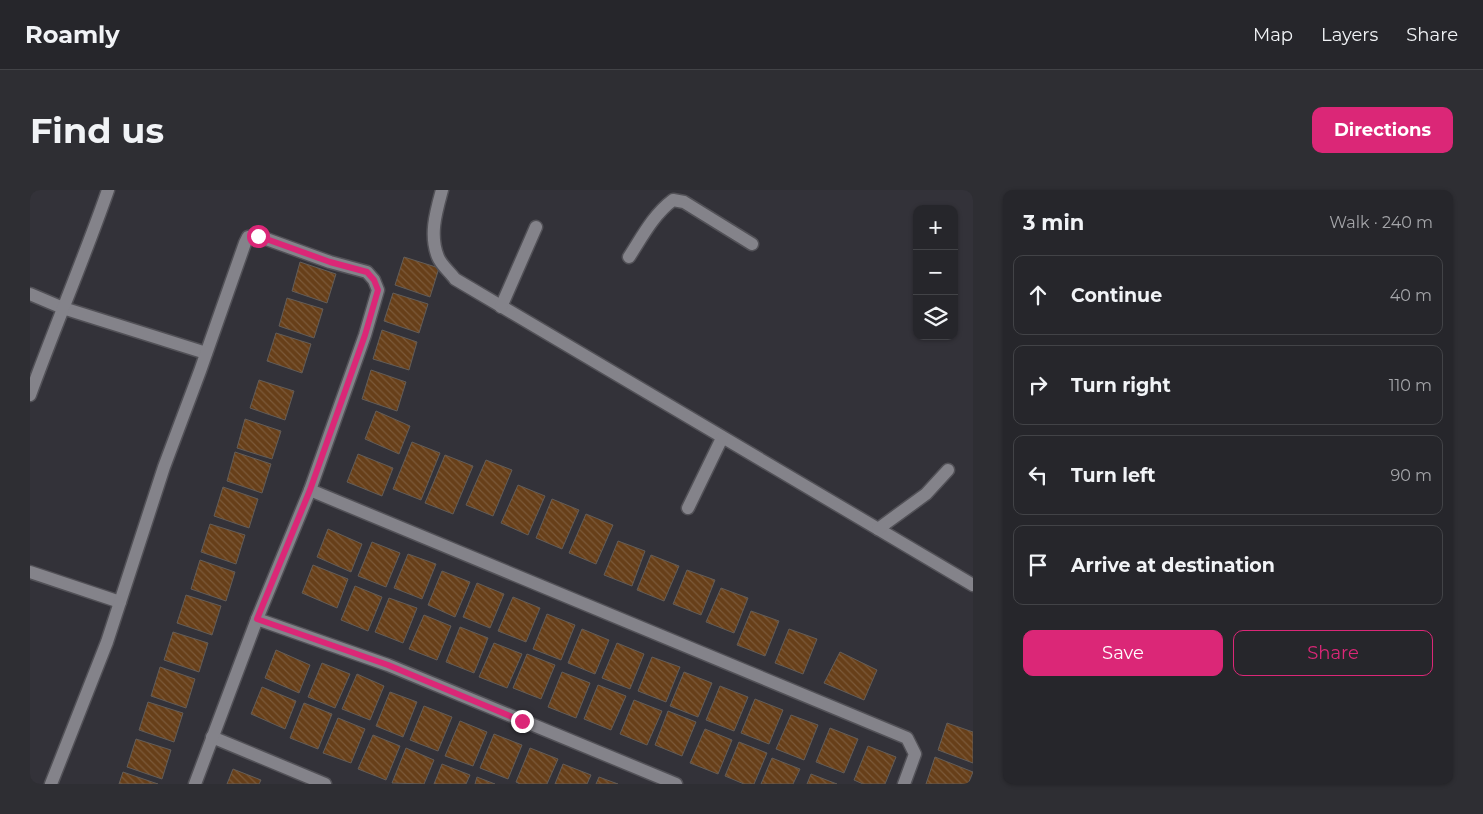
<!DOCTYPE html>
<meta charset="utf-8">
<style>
body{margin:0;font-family:Montserrat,sans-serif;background:#2e2e33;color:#f1f3f6}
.controls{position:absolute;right:15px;top:15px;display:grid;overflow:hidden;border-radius:10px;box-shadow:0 1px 4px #0004}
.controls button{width:45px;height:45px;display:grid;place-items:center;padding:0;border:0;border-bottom:1px solid #424347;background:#26262b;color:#f1f3f6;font:25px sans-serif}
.stop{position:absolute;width:15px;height:15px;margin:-11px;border:4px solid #db2777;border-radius:50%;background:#fff}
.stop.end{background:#db2777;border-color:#fff;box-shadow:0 1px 5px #0008}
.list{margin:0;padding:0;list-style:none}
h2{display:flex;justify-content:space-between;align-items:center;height:65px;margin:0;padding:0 20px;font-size:21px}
h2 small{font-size:16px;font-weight:400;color:#a4a5a9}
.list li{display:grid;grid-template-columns:32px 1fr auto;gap:15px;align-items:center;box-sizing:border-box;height:80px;margin:0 10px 10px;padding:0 10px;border:1px solid #424347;border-radius:10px}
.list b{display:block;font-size:19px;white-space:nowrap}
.list em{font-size:16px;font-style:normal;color:#a4a5a9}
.actions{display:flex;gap:10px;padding:15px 20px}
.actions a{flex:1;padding:11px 0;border:1px solid #db2777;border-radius:10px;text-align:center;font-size:18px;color:#db2777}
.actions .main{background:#db2777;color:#fff}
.icon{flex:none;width:28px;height:28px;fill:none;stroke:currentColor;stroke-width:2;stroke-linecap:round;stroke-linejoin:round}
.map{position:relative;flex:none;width:943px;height:594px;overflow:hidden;border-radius:10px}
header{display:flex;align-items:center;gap:30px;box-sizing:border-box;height:70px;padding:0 25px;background:#26262b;border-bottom:1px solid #424347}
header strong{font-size:24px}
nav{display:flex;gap:28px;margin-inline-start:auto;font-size:18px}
.intro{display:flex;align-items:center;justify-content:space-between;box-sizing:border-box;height:120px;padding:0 30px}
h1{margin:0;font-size:35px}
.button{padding:12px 22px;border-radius:10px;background:#db2777;color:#fff;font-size:18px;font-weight:700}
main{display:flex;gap:30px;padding:0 30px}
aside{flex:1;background:#26262b;border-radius:10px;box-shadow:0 1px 4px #0004}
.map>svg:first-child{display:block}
.building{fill:url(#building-back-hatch);stroke:#635d58}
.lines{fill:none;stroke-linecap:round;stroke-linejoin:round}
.minor-casing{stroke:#525157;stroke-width:15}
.minor{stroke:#84838a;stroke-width:12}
.route{stroke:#db2777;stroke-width:6}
</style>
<header>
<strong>Roamly</strong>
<nav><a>Map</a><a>Layers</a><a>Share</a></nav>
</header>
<div class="intro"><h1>Find us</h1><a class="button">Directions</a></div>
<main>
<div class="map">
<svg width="943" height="594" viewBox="0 0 943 594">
<defs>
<pattern id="building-back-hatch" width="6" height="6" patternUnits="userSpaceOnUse" patternTransform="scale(1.25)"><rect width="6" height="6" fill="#673f19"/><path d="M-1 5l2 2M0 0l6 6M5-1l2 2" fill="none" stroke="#7c5a3a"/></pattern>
</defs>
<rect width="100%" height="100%" fill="#333239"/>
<g class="building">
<path d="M 374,67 L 409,78 L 400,107 L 365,95 Z"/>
<path d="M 270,72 L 306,84 L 297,113 L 262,101 Z"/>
<path d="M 363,103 L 398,114 L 389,143 L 354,131 Z"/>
<path d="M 257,108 L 293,119 L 284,148 L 249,136 Z"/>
<path d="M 352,140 L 387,152 L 379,180 L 343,169 Z"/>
<path d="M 246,143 L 281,154 L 272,183 L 237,171 Z"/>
<path d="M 341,180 L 376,192 L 367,221 L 332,209 Z"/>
<path d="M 229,190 L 264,201 L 255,230 L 220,218 Z"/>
<path d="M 346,221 L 380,236 L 369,264 L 335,249 Z"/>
<path d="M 215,229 L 251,241 L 242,269 L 207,258 Z"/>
<path d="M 382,252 L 410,263 L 391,310 L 363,299 Z"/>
<path d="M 205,262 L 241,274 L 232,303 L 197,291 Z"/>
<path d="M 328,264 L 363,278 L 352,306 L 317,292 Z"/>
<path d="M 415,265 L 443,276 L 423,324 L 395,313 Z"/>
<path d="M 456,270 L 482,280 L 463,326 L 436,315 Z"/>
<path d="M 488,295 L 515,306 L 498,345 L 471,333 Z"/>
<path d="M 193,297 L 228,309 L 219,338 L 184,326 Z"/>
<path d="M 522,309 L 549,320 L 532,359 L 506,348 Z"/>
<path d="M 556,324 L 583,335 L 566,374 L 539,363 Z"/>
<path d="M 180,334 L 215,345 L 206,374 L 171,362 Z"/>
<path d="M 298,339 L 332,354 L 321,382 L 287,367 Z"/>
<path d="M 588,351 L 615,361 L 602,396 L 574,385 Z"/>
<path d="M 342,352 L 370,363 L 356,397 L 328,386 Z"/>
<path d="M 378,364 L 406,374 L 392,409 L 364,398 Z"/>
<path d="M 621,365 L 649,376 L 634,411 L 607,400 Z"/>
<path d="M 170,370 L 205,382 L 196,411 L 161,399 Z"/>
<path d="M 283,375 L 318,389 L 307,418 L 272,403 Z"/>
<path d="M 657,380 L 685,390 L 671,425 L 643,414 Z"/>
<path d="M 412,381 L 440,392 L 425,427 L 398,415 Z"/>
<path d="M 447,393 L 474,404 L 460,438 L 433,427 Z"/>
<path d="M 325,396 L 352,407 L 338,441 L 311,430 Z"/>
<path d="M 691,398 L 718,408 L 704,443 L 676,432 Z"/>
<path d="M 156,405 L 191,416 L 182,445 L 147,433 Z"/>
<path d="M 483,407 L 510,418 L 496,452 L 468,441 Z"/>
<path d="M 359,408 L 387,418 L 373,453 L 345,442 Z"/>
<path d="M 721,421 L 749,431 L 735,466 L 707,455 Z"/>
<path d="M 517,424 L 545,435 L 531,470 L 503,459 Z"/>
<path d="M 394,425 L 421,436 L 407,470 L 379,459 Z"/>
<path d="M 430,437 L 458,448 L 444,483 L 416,472 Z"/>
<path d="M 552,439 L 579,450 L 565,484 L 538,473 Z"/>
<path d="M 759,439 L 787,449 L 773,484 L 745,473 Z"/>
<path d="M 143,442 L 178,453 L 169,482 L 134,470 Z"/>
<path d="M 464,453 L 492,464 L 477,498 L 449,487 Z"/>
<path d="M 587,453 L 614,464 L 600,499 L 572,488 Z"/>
<path d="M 246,460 L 280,475 L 269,503 L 235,488 Z"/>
<path d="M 810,462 L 847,480 L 834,510 L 794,493 Z"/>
<path d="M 497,464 L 525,475 L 511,509 L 483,498 Z"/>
<path d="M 622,467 L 650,477 L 636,512 L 608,501 Z"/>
<path d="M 292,473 L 320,484 L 305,518 L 278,507 Z"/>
<path d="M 130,477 L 165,489 L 156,518 L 121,506 Z"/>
<path d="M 532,482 L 560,493 L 546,528 L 518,517 Z"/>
<path d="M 654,482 L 682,493 L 668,527 L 640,516 Z"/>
<path d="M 327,484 L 354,496 L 340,530 L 312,519 Z"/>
<path d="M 568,495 L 596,506 L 581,540 L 554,529 Z"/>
<path d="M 690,496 L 718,507 L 704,541 L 676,530 Z"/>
<path d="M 232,497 L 266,511 L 255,539 L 221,524 Z"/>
<path d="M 360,502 L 387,512 L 373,547 L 346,536 Z"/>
<path d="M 725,509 L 753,520 L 739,554 L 711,543 Z"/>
<path d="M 604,510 L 632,521 L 617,555 L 590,544 Z"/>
<path d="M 118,512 L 153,523 L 144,552 L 109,540 Z"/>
<path d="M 274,513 L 302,524 L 288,559 L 260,548 Z"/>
<path d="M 394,516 L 422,527 L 408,561 L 380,550 Z"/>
<path d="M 638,521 L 666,532 L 652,566 L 625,555 Z"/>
<path d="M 761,525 L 788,535 L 774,570 L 746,559 Z"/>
<path d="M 308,528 L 335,539 L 321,573 L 293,563 Z"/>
<path d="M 430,531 L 457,542 L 443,576 L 415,566 Z"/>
<path d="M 917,533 L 943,542 L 943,573 L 908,560 Z"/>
<path d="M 800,538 L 828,549 L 814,583 L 786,572 Z"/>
<path d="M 675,539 L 702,550 L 688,584 L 660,573 Z"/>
<path d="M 464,544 L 492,555 L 478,589 L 450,578 Z"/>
<path d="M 343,545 L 370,556 L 356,590 L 328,579 Z"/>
<path d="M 106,549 L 141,560 L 132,589 L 97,577 Z"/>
<path d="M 709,552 L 737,563 L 724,594 L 714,594 L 695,586 Z"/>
<path d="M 838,556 L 866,567 L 855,594 L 833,594 L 824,590 Z"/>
<path d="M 376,558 L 404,570 L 394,594 L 362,593 Z"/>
<path d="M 500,558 L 528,569 L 517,594 L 490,594 L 486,592 Z"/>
<path d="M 905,567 L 943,582 L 938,594 L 896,594 Z"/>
<path d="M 742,568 L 770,579 L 763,594 L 731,594 Z"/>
<path d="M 412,574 L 440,585 L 436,594 L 404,594 Z"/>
<path d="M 533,574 L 561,585 L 557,594 L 525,594 Z"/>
<path d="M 203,579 L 231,590 L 229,594 L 197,594 Z"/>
<path d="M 93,582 L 128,594 L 89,594 Z"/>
<path d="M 781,584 L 807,594 L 777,594 Z"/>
<path d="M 447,587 L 465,594 L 445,594 Z"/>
<path d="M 569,587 L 588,594 L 566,594 Z"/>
</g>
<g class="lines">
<defs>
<g id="minor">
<path d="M 412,0 C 406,22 399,45 408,67 C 411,75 420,82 425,89 L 943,395"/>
<path d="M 599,67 C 612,47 623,25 643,10 L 654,12 L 722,54"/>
<path d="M 0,104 L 33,118 L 176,163"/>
<path d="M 471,117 L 506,37"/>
<path d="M 0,205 C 25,136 54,69 78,0"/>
<path d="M 280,300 L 877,548 L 885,564 L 874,594"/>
<path d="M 658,318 L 692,248"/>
<path d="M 848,339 L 896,304 L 918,280"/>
<path d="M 0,382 L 90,412"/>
<path d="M 227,429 L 358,475 L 646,594"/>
<path d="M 182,547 L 295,594"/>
<path d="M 21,594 L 77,452 L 134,277 L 170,181 L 215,53 L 218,47 L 228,46 L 300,72 L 337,82 L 344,90 L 348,100 L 335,145 L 280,300 L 227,429 L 165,594"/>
</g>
</defs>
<use href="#minor" class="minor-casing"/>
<use href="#minor" class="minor"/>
</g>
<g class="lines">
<path class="route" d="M 228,46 L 300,72 L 337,82 L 344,90 L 348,100 L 335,145 L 280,300 L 227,429 L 358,475 L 492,531"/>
</g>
</svg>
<div class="controls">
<button>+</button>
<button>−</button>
<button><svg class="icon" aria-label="layers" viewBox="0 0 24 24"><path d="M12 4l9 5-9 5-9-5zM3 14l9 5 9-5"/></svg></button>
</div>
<div class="stop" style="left:228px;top:46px"></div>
<div class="stop end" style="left:492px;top:531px"></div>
</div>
<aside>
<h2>3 min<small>Walk · 240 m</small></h2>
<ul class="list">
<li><svg class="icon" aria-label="ahead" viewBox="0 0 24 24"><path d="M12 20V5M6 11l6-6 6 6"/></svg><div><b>Continue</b></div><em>40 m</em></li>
<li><svg class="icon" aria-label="right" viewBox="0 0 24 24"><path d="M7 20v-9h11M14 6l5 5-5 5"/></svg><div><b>Turn right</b></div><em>110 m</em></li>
<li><svg class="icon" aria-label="left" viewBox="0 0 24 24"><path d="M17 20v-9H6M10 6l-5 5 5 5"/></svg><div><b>Turn left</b></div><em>90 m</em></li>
<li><svg class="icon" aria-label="arrive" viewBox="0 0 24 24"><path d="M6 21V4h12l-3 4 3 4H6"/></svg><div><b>Arrive at destination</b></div></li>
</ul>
<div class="actions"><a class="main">Save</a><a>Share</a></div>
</aside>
</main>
